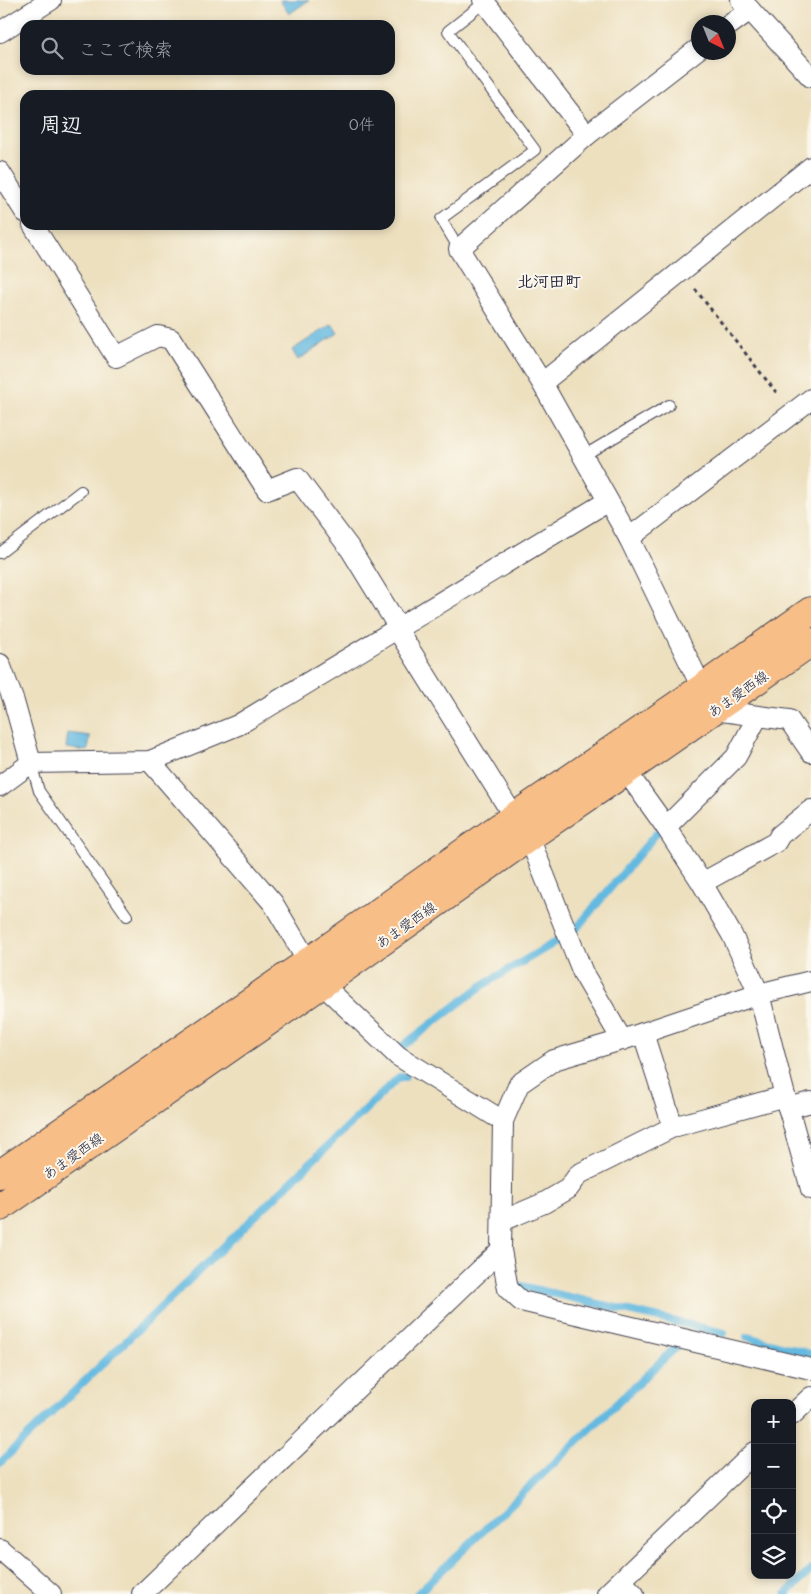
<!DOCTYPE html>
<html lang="ja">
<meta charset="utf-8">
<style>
body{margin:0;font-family:Delius,"Klee One",sans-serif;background:#242831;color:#f1f3f6}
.controls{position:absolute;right:15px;bottom:15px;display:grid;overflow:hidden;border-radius:10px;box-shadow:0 2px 8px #0003}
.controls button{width:45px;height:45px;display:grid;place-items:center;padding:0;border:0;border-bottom:1px solid #363941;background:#171b24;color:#f1f3f6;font:25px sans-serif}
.compass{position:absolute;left:691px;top:15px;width:45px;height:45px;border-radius:50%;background:#171b24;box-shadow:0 2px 8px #0003;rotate:137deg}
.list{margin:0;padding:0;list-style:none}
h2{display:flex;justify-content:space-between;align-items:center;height:65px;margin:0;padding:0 20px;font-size:21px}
h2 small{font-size:16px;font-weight:400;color:#9ea1a6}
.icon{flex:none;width:28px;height:28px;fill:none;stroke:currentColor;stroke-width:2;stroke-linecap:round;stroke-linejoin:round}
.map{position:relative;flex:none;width:811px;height:1594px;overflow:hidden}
.search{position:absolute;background:#171b24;box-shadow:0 2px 8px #0003;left:20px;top:20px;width:375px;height:55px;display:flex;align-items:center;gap:12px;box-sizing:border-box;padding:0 18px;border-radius:15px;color:#9ea1a6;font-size:19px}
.panel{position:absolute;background:#171b24;box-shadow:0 2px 8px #0003;left:20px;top:90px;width:375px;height:140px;border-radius:15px}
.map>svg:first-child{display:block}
.water{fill:#64b9e0;stroke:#436e8e}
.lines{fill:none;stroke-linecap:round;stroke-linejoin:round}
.stream{stroke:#64b9e0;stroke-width:8}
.lane-casing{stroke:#403e4f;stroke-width:12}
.street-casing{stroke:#403e4f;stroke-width:22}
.primary-casing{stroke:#403e4f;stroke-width:30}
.path{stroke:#403e4f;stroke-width:3;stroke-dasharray:4 4;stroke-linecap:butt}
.lane{stroke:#fff;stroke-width:10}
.street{stroke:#fff;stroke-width:20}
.primary{stroke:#f7be88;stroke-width:28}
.labels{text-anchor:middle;stroke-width:4;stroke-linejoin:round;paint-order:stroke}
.street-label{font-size:14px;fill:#22223b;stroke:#fbf7ec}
.quarter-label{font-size:16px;font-weight:bold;fill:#22223b;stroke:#fbf7ec}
</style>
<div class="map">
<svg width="811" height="1594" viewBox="0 0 811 1594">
<rect width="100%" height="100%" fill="#fbf7ec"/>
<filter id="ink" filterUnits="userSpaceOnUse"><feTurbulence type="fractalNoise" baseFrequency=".02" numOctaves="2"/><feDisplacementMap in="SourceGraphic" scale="10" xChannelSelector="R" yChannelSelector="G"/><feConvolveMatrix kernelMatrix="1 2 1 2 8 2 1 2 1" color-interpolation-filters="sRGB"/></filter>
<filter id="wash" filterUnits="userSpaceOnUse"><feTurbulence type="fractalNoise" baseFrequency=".0096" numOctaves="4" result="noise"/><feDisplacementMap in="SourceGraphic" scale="20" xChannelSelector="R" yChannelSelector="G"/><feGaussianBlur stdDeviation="1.12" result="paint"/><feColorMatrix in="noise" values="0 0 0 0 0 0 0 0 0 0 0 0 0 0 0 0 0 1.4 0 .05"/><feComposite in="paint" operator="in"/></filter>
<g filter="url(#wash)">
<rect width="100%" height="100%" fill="#ede0bf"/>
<g class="water">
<path d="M 280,0 L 309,0 L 289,14 Z"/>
<path d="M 332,324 L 338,333 L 298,360 L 292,350 Z"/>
<path d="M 68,733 L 90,736 L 88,751 L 66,748 Z"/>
</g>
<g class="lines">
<g class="stream">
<path d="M 576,929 L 660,829"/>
<path d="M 404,1045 L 483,985 L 559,940"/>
<path d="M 521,1286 L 724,1333"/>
<path d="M 748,1337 L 811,1354"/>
<path d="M 0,1463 L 399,1077 L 405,1077"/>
<path d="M 417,1594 L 675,1348"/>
<path d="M 786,1594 L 811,1570"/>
</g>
</g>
</g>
<g filter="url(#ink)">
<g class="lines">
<defs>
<g id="lane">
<path d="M 459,249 L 441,219 L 535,150 L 448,31 L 485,2"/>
<path d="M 583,456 L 669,405"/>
<path d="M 0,553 L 81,491"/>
<path d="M 31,763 L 39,791 L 127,916"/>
</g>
<g id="street">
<path d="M 483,0 L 587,135"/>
<path d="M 741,0 L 811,77"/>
<path d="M 728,26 L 750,10"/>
<path d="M 0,32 L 51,0"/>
<path d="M 0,172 L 25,212"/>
<path d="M 33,225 L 116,357 L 158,336 L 171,339 L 267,490 L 297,478 L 351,550 L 399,628"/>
<path d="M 542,383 L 811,167"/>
<path d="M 629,538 L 811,399"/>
<path d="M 397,629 L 514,817"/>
<path d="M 0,664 L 14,702 L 31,763"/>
<path d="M 758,716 L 789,720 L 811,752"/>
<path d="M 150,761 L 273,903 L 308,962"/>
<path d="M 626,771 L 666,827"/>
<path d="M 0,786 L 31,763 L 150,761 L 238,725 L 608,501"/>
<path d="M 529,837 L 583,973 L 622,1040"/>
<path d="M 702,883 L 776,842 L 780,835 L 811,810"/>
<path d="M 811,981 L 759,994 L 622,1040 L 554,1060 L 519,1084 L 503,1121 L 501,1250 L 508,1289 L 521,1301 L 811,1369"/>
<path d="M 322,984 L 398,1056 L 503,1121"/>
<path d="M 643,1033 L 673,1127"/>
<path d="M 785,1096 L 811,1189"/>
<path d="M 788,1108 L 811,1102"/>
<path d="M 502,1221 L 544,1203 L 568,1189 L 579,1174 L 673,1127 L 785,1096 L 759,994 L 732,935 L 702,883 L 666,827 L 736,757 L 758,716 L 715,710 L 702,688 L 629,538 L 542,383 L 459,249 L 587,135 L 698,49"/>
<path d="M 792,1415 L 811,1397"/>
<path d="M 0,1549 L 51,1594"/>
<path d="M 621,1581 L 634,1594"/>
<path d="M 142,1594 L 501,1250"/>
<path d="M 607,1594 L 755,1452"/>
</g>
<g id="primary">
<path d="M 0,1174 L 308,962 L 514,817 L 702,688 L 811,611"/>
<path d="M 0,1207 L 322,984 L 529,837 L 626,771 L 811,642"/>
</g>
</defs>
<use href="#lane" class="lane-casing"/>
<use href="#street" class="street-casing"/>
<use href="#primary" class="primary-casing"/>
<path class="path" d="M 695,289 L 779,396"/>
<use href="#lane" class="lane"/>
<use href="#street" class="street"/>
<use href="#primary" class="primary"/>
</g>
</g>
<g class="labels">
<g class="street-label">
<text transform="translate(738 694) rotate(-35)" y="5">あま愛西線</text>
<text transform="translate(406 925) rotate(-35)" y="5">あま愛西線</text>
<text transform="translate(73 1156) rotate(-35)" y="5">あま愛西線</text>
</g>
<g class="quarter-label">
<text x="549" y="287">北河田町</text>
</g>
</g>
</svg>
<div class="controls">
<button>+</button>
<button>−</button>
<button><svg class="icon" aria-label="locate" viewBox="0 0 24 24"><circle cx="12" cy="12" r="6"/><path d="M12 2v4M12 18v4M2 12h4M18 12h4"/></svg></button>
<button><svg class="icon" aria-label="layers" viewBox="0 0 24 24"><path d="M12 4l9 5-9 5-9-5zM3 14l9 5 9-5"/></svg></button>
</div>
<svg class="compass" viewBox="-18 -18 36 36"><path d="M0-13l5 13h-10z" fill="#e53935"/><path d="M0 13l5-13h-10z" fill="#9ea1a6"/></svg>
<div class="search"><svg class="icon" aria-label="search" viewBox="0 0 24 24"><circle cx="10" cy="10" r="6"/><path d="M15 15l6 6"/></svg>ここで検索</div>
<section class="panel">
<h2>周辺<small>0件</small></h2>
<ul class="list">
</ul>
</section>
</div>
